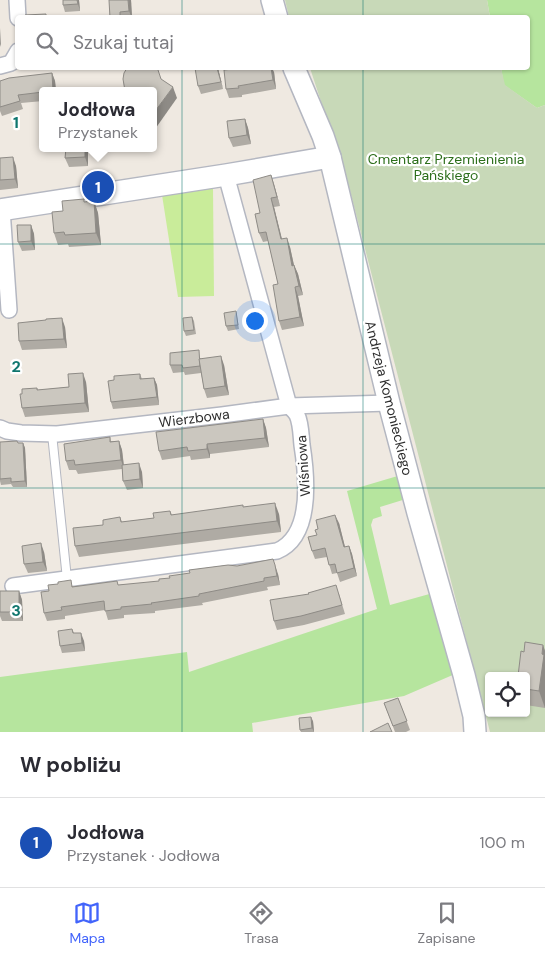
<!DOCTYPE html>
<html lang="pl">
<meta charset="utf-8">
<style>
body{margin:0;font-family:"DM Sans",sans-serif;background:#f2f2f3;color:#2b2b33}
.controls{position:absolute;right:15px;bottom:15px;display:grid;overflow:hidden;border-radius:5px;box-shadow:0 1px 4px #0004}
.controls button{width:45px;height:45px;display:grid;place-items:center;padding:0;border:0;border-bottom:1px solid #e1e1e2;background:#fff;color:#2b2b33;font:25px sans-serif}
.you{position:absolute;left:254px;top:320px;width:18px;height:18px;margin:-12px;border:4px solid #fff;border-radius:50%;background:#1a73e8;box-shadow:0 0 0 8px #1a73e833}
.badge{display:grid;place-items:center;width:32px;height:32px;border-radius:50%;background:#4264fb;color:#fff;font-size:16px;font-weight:700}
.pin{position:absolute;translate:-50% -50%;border:2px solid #fff;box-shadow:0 1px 5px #0006}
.popup{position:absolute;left:39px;top:87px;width:118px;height:65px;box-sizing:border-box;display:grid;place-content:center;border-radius:5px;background:#fff;filter:drop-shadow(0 1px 4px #0005);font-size:16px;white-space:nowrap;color:#7c7c81}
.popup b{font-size:19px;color:#2b2b33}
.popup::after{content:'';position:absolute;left:50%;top:100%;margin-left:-10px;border:10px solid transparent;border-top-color:#fff}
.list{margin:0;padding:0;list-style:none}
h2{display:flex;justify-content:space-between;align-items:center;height:65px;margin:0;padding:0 20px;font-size:21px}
h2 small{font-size:16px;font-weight:400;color:#7c7c81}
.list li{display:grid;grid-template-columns:32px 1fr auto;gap:15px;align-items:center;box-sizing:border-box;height:90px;padding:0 20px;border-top:1px solid #e1e1e2}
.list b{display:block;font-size:19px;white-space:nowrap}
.list p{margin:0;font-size:16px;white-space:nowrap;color:#7c7c81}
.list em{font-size:16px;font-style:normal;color:#7c7c81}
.icon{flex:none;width:28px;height:28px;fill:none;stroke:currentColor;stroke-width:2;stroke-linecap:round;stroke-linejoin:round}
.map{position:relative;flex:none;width:545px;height:732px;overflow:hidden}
.search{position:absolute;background:#fff;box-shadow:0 1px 4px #0004;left:15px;right:15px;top:15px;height:55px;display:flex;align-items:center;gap:12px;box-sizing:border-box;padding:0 18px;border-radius:5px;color:#7c7c81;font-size:19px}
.sheet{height:155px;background:#fff}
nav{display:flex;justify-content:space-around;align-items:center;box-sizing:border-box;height:70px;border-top:1px solid #e1e1e2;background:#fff;font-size:14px;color:#7c7c81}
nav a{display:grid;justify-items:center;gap:2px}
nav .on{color:#4264fb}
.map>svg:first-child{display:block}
.green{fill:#b6e59e}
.cemetery{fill:#c8d9b8;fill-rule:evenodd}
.pitch{fill:#c9ec9a}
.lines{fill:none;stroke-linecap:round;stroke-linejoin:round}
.lane-casing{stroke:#b4b7c1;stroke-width:10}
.street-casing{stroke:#b4b7c1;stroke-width:18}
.secondary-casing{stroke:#b4b7c1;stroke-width:24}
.lane{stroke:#fff;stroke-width:8}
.street{stroke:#fff;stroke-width:15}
.secondary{stroke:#fff;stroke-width:21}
.wall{fill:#afaba4}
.shaded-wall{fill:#8e8b86}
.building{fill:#cbc7bf;stroke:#8e8b86}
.grid{fill:none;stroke:#0f766e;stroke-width:1;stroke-opacity:0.55}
.labels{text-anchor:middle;stroke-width:4.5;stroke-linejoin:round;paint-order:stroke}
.park-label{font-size:14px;fill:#2c6e1b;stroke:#fff}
.street-label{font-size:14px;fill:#2e2e2e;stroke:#fff}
.grid-label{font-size:16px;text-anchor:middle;font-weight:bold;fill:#0f766e;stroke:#fff;stroke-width:4.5;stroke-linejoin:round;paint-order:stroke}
</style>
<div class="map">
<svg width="545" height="732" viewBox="0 0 545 732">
<rect width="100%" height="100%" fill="#efe9e1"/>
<g class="green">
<path d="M 487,0 L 545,0 L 545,105 L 537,108 L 504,85 L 501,68 L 528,68 L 528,18 L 490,17 Z"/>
<path d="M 401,475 L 406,499 L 380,507 L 382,516 L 373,519 L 371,525 L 390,605 L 433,593 L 455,674 L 404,696 L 252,723 L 253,732 L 0,732 L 0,677 L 187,652 L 189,672 L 377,609 L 347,491 Z"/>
</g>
<g class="cemetery">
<path d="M 285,0 L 487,0 L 490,17 L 289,17 Z"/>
<path d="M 310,68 L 501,68 L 505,85 L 537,108 L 545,105 L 545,732 L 490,732 L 349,187 ZM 489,676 L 526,676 L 526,713 L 489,713 Z"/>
</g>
<path class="pitch" d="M 213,187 L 214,296 L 178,297 L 162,195 Z"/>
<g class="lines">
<defs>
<path id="lane" d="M 52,434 L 67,579"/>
<g id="street">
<path d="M 17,0 L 18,18"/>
<path d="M 0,66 L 11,63 L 18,51"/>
<path d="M 2,209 L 9,310"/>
<path d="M 0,428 L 7,431 L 21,433 L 57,434 L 222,415 L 289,406 L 389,403"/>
<path d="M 13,586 L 277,551 C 313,536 307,477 302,445 C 301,436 301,423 297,415 C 295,411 291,408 289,406 L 226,175"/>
</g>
<g id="secondary">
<path d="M 272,0 L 277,18"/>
<path d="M 294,68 L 323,136 L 330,157 L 389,403 L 418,513 L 464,675 L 474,716 L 475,732"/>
<path d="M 0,210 L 226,175 L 330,157"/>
</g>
</defs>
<use href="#lane" class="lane-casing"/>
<use href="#street" class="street-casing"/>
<use href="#secondary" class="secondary-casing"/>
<use href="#lane" class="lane"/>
<use href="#street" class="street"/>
<use href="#secondary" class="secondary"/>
</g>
<g class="wall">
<path d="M 63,0 L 79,0 L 80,11 L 65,12 L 63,5 Z"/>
<path d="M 131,0 L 132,18 L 110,18 Z"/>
<path d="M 218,68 L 223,89 L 201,94 L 198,86 Z"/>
<path d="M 274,72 L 276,89 L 242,95 L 242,97 L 229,98 L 226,89 Z"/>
<path d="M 52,73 L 55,81 L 56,91 L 43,91 L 43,101 L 21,103 L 23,109 L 2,116 L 0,111 L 0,81 Z"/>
<path d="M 245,119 L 248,128 L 251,144 L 233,147 L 229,138 Z"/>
<path d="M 66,148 L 88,148 L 88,166 L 69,167 L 65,158 Z"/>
<path d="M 134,148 L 142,148 L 139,152 Z"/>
<path d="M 0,158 L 16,166 L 18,188 L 0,190 Z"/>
<path d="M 271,175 L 280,206 L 274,207 L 282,239 L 290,247 L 294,265 L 298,274 L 303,295 L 298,296 L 304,326 L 282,330 L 279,321 L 278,284 L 268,241 L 263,242 L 259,233 L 260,213 Z"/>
<path d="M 94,201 L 98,213 L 101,245 L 69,247 L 68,244 L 58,245 L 54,233 L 63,211 L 85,202 Z"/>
<path d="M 31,225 L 34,234 L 35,250 L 22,251 L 18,242 Z"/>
<path d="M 236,311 L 237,316 L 239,329 L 228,331 L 226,326 Z"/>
<path d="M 192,317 L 194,321 L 196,334 L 186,336 L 184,331 Z"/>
<path d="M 65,327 L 67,348 L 22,350 L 19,341 Z"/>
<path d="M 201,358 L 201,359 L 224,365 L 229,395 L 207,398 L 204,389 L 201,373 L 185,375 L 184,372 L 173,373 L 170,365 Z"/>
<path d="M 140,374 L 142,379 L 154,378 L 157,385 L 159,405 L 113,409 L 111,402 L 114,380 Z"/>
<path d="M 86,382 L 89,412 L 25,417 L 22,408 L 37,388 L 38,390 L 69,387 Z"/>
<path d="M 263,419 L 266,428 L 269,447 L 210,454 L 210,458 L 191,460 L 190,456 L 162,460 L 159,451 Z"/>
<path d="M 110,437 L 111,441 L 119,441 L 122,450 L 124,465 L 142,472 L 143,488 L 127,490 L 123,481 L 122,469 L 78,474 L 76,470 L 69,470 L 66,461 Z"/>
<path d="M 0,442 L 23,443 L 25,448 L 27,487 L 13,487 L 11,484 L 1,485 L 0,481 Z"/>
<path d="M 243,507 L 279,514 L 281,532 L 79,557 L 75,546 L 103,525 L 120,517 L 122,522 L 154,518 L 170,511 L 172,515 Z"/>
<path d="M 339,523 L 345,547 L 349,546 L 352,554 L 357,576 L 340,582 L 337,573 L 332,574 L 327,557 L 315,559 L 312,551 L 317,535 Z"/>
<path d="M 44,552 L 47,571 L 28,573 L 24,564 Z"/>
<path d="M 278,574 L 280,585 L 267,587 L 268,590 L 202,603 L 203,605 L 155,611 L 155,613 L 124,615 L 124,618 L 108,620 L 105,610 L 65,616 L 65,619 L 47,621 L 44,613 L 49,591 L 58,584 L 74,586 L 119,585 Z"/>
<path d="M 0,591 L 19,591 L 22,600 L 23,621 L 2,621 L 0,616 Z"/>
<path d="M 339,594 L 345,614 L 304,625 L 277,630 L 274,621 Z"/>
<path d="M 72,629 L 74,633 L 84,641 L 85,651 L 62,653 L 60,646 Z"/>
<path d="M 543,645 L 545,651 L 545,708 L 526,705 L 526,676 L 524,652 Z"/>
<path d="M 398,698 L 410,730 L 406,732 L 395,732 L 384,703 Z"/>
<path d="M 313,721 L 314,732 L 301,732 L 300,730 Z"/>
</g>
<g class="shaded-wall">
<path d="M 77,0 L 79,0 L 80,11 L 78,4 Z"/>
<path d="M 128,0 L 131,0 L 132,18 L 129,11 Z"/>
<path d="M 0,27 L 0,28 L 1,47 L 0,44 Z"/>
<path d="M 217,68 L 218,68 L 223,89 Z"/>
<path d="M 271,68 L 272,68 L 274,72 L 276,89 L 273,80 Z"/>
<path d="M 52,73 L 55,81 L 56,91 L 53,91 Z"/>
<path d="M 173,87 L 177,98 L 153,132 L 153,114 Z"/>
<path d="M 245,119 L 248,128 L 251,144 L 247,135 Z"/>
<path d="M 85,148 L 88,148 L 88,166 L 85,157 Z"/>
<path d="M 13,157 L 16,166 L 18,188 L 15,179 Z"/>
<path d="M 271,175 L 274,184 L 280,206 L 277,197 Z"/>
<path d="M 271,198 L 274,207 L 284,248 L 281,239 Z"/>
<path d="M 94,201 L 98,213 L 101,245 L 96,233 Z"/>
<path d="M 31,225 L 34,234 L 35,250 L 31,241 Z"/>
<path d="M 287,238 L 290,247 L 296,275 L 292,266 Z"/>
<path d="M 294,265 L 298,274 L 303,295 L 299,286 Z"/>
<path d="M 295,287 L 298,296 L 304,326 L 300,317 Z"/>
<path d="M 62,318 L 65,327 L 67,348 L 64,339 Z"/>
<path d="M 221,356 L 224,365 L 229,395 L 225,386 Z"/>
<path d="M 83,373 L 86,382 L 89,412 L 85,403 Z"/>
<path d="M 154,378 L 157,385 L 159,405 L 157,397 Z"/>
<path d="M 263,419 L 266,428 L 269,447 L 265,438 Z"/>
<path d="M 119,441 L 122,450 L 124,469 L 121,460 Z"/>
<path d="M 23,443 L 25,448 L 27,487 L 25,481 Z"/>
<path d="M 207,444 L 210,454 L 210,458 L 207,449 Z"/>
<path d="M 139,463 L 142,472 L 143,488 L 140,479 Z"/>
<path d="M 275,503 L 279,514 L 281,532 L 277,521 Z"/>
<path d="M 335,515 L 339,523 L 347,555 L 344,547 Z"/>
<path d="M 41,543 L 44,552 L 47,571 L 43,562 Z"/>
<path d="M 349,546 L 352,554 L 357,576 L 354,568 Z"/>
<path d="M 275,565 L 278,574 L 280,585 L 277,576 Z"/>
<path d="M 19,591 L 22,600 L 23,621 L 19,612 Z"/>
<path d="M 81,633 L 84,641 L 85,651 L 82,643 Z"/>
<path d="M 543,645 L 545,651 L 545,708 L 539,691 Z"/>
<path d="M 311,717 L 313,721 L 314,732 L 312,728 Z"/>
</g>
<g class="building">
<path d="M 63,0 L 77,0 L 78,4 L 63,5 Z"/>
<path d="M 109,0 L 128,0 L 129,11 L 120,12 L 120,18 L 110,18 Z"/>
<path d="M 46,14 L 46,18 L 25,18 L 25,15 Z"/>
<path d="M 127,68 L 156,68 L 158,70 L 161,79 L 173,87 L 153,114 L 153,91 L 125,91 L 123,79 L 124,73 Z"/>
<path d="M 195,68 L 217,68 L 221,82 L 198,86 Z"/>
<path d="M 242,68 L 271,68 L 273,80 L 238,86 L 239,88 L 226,89 L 224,70 Z"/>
<path d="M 52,73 L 53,91 L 43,91 L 43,92 L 18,95 L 20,101 L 0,107 L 0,81 L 9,78 Z"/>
<path d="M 245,119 L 247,135 L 229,138 L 227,121 Z"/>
<path d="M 66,148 L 85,148 L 85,157 L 65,158 Z"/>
<path d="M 13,157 L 15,179 L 0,180 L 0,158 Z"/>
<path d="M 271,175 L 277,197 L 271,198 L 281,239 L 287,238 L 292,266 L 294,265 L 299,286 L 295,287 L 300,317 L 279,321 L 273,285 L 278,284 L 266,232 L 259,233 L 255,214 L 260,213 L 253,180 Z"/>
<path d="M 84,199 L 84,202 L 94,201 L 96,233 L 65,235 L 64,232 L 54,233 L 52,212 L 63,211 L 62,201 Z"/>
<path d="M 17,225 L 31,225 L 31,241 L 18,242 Z"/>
<path d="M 236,311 L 238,325 L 226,326 L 224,313 Z"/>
<path d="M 192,317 L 194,330 L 184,331 L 183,318 Z"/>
<path d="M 62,318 L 64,339 L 19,341 L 18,323 L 46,320 L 46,319 Z"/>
<path d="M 199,350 L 200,366 L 183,368 L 182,365 L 170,365 L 170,353 Z"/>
<path d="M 221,356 L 225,386 L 204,389 L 199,359 Z"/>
<path d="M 83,373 L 85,403 L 22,408 L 20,394 L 22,394 L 22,389 L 37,388 L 37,390 L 69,387 L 68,374 Z"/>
<path d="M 140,374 L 140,379 L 154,378 L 157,397 L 111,402 L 108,381 L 114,380 L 114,376 Z"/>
<path d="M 263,419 L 265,438 L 207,444 L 207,449 L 188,451 L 187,447 L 159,451 L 156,432 Z"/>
<path d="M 110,437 L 110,442 L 119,441 L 121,460 L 75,465 L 74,460 L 66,461 L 64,444 Z"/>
<path d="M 17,441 L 18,443 L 23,443 L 25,481 L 11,482 L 11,478 L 0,479 L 0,442 Z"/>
<path d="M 139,463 L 140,479 L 123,481 L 122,465 Z"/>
<path d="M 275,503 L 277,521 L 75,546 L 73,528 L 103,525 L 103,520 L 120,517 L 121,522 L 154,518 L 153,513 L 170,511 L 171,515 L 243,505 L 243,507 Z"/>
<path d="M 335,515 L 344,547 L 349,546 L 354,568 L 337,573 L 335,564 L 329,565 L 325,548 L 312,551 L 308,537 L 317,535 L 315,530 L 318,529 L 316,520 Z"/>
<path d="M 41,543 L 43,562 L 24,564 L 22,546 Z"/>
<path d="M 273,559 L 275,565 L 277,576 L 264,578 L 264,581 L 199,594 L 199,596 L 151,603 L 152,604 L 121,607 L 121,609 L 105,611 L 104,601 L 61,607 L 62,610 L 44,613 L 41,592 L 49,591 L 48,585 L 58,584 L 58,582 L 71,580 L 72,587 L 117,581 L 118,585 L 159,581 L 159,579 L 170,578 L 169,576 L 190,573 L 189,570 L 228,565 L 237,566 Z"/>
<path d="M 336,585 L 342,605 L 301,616 L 274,621 L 270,600 L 309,594 L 308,593 Z"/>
<rect x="0" y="591" width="19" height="21"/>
<path d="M 72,629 L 73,633 L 81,633 L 82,643 L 60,646 L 58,631 Z"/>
<path d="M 525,642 L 543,645 L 542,654 L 544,655 L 539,691 L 526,689 L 526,676 L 518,676 L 521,651 L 524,652 Z"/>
<path d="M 398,698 L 407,721 L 393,726 L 384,703 Z"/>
<path d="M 311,717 L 312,728 L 300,730 L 299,718 Z"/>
<path d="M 388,723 L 392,732 L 370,732 Z"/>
</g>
<path class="grid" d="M 182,0 L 182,18M 363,0 L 363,18M 182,68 L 182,732M 363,68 L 363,732M 0,244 L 545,244M 0,488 L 545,488"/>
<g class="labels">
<g class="park-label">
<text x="446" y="164">Cmentarz Przemienienia<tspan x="446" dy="16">Pańskiego</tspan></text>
</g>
<g class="street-label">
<text transform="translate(389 398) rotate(76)" y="5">Andrzeja Komonieckiego</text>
<text transform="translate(194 418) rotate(-7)" y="5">Wierzbowa</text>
<text transform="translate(303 466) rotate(-94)" y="5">Wiśniowa</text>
</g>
</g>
<g class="grid-label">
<text x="16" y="128">1</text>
<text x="16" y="372">2</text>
<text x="16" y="616">3</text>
</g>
</svg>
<div class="controls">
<button><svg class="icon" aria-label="locate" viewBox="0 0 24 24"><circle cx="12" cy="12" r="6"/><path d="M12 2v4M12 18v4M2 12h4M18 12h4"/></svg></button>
</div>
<div class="you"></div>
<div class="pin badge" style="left:98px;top:187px;background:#1a4fb4">1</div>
<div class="popup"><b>Jodłowa</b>Przystanek</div>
<div class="search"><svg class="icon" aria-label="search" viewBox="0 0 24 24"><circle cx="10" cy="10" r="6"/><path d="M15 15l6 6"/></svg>Szukaj tutaj</div>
</div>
<section class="sheet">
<h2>W pobliżu<small></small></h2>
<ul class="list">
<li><span class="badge" style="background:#1a4fb4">1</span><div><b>Jodłowa</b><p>Przystanek · Jodłowa</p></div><em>100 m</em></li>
</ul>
</section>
<nav>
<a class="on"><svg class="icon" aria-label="map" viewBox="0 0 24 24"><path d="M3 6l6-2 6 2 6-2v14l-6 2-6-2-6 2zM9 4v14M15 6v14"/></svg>Mapa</a>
<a><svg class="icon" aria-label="directions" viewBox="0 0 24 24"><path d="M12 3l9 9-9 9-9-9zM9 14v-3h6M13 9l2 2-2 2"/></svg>Trasa</a>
<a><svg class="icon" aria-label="saved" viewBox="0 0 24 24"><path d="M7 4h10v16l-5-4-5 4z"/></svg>Zapisane</a>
</nav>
